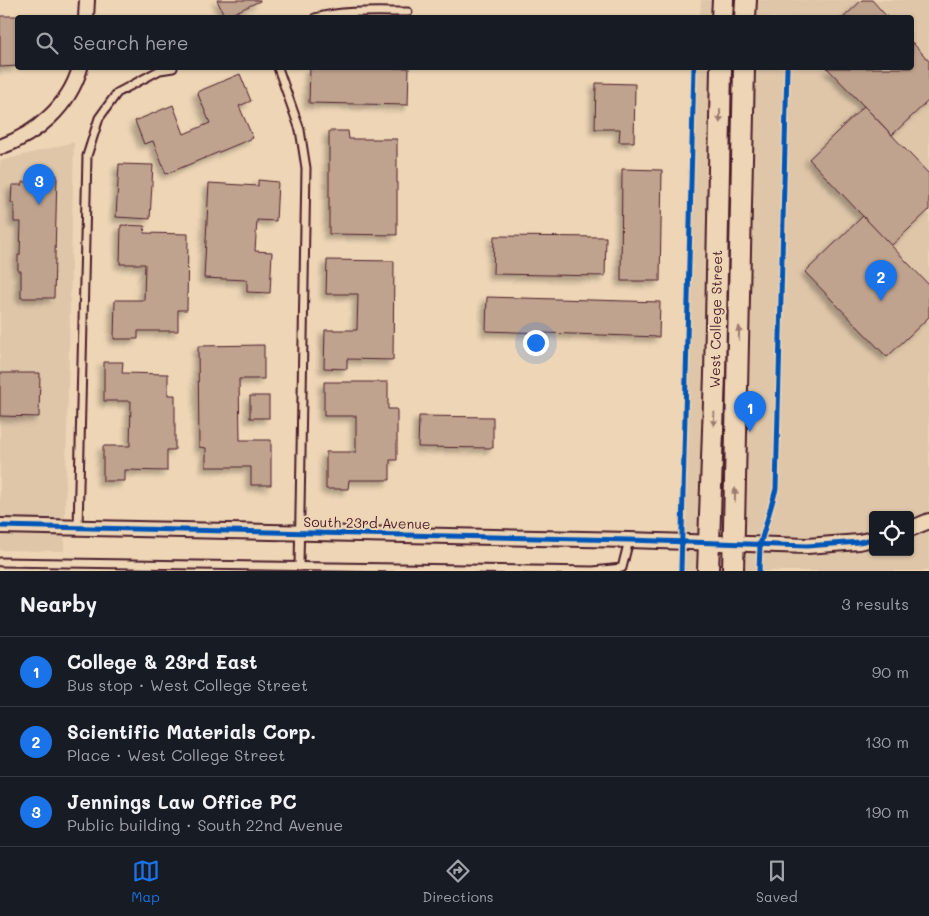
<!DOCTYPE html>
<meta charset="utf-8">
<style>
body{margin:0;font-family:Mali,sans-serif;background:#20242c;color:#f1f3f6}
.controls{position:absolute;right:15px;bottom:15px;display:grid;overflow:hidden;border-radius:5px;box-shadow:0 1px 4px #0004}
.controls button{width:45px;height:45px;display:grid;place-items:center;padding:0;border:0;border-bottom:1px solid #363941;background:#171b24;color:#f1f3f6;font:25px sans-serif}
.you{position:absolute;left:535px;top:342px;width:18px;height:18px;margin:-12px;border:4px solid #fff;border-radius:50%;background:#1a73e8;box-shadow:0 0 0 8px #1a73e833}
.badge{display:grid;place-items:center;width:32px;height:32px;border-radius:50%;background:#1a73e8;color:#fff;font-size:16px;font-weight:700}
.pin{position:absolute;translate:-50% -41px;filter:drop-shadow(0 1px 2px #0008)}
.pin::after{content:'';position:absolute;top:26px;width:18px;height:15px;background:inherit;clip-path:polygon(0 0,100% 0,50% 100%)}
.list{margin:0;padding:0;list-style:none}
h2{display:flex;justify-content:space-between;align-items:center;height:65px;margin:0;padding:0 20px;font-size:21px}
h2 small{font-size:16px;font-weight:400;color:#9ea1a6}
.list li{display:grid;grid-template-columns:32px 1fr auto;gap:15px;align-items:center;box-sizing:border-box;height:70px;padding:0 20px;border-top:1px solid #363941}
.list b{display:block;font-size:19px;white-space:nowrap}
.list p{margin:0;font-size:16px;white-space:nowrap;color:#9ea1a6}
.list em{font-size:16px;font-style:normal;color:#9ea1a6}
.icon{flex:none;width:28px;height:28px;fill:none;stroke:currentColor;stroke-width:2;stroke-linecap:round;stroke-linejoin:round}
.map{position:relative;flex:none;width:929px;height:571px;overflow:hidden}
.search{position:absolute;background:#171b24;box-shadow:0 1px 4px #0004;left:15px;right:15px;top:15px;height:55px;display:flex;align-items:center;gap:12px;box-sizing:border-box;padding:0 18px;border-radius:5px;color:#9ea1a6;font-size:19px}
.sheet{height:275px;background:#171b24}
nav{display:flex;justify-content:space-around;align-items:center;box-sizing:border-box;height:70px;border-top:1px solid #363941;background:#171b24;font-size:14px;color:#9ea1a6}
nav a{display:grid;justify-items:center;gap:2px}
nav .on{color:#1a73e8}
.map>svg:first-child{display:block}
.built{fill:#dfc6a9;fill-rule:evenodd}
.building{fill:#bfa38e;stroke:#4a1f2b;filter:url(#shadow)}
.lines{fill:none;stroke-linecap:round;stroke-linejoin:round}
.lane-casing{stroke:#4a1f2b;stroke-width:11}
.street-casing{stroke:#4a1f2b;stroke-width:18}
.secondary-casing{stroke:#4a1f2b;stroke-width:24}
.lane{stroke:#edd5b5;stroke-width:7}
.street{stroke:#edd5b5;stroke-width:14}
.secondary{stroke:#edd5b5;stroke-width:20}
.cycleway-casing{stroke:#edd5b5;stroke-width:8}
.cycleway{stroke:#0057b8;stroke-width:5}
.oneway{fill:#9c7a70}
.labels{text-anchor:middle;stroke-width:4;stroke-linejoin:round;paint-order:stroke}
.street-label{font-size:14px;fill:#4a1f2b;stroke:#edd5b5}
</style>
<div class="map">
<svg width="929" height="571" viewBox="0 0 929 571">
<defs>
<filter id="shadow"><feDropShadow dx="-4.5" dy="4.5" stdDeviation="2.5" flood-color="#0004"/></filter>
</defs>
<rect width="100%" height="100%" fill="#edd5b5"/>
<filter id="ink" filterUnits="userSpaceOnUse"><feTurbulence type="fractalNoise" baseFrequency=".02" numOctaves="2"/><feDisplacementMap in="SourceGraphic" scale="10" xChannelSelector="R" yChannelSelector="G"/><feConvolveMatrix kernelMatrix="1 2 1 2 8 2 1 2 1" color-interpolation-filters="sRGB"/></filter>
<g filter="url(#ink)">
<g class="built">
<path d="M 701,0 L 929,0 L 929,571 L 681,571 L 698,68 L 912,68 L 912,18 L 700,17 ZM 873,515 L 910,515 L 910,552 L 873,552 Z"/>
<path d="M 74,142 L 64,551 L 0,550 L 0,161 Z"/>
</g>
<g class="building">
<path d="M 217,0 L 260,0 L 260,1 L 225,17 Z"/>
<path d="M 862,0 L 872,0 L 888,18 L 843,18 Z"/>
<path d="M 0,16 L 30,16 L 30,18 L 18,18 L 18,66 L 0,67 Z"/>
<path d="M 912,42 L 929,61 L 929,100 L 892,135 L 827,68 L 912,68 Z"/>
<path d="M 310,68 L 409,68 L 408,105 L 309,103 Z"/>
<path d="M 240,74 L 251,101 L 239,106 L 253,138 L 166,174 L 153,141 L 144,144 L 135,121 L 173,105 L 184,134 L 210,123 L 197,92 Z"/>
<path d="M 596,83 L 635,84 L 634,142 L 619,142 L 620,129 L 595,129 Z"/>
<path d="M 864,106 L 929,174 L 929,210 L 891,246 L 809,159 Z"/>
<path d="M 329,131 L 348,131 L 349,139 L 397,139 L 397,235 L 329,234 Z"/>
<path d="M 119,164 L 153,165 L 150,219 L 116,217 Z"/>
<path d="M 622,169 L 662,170 L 660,281 L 621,281 Z"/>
<path d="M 43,175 L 57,175 L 54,298 L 21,298 L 21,271 L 18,271 L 18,255 L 20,255 L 21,222 L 14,222 L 14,203 L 11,203 L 12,185 L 22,185 L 22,182 L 32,182 L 33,178 L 43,178 Z"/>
<path d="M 258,180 L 278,182 L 276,221 L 257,220 L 255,251 L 272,252 L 270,293 L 247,292 L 247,280 L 204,278 L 209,183 L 258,186 Z"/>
<path d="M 863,216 L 929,285 L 929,317 L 887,357 L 805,272 Z"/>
<path d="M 121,225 L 145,226 L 144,233 L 188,234 L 187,310 L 178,310 L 178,331 L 138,331 L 138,339 L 114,339 L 115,300 L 144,300 L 145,264 L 120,264 Z"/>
<path d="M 494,236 L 606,237 L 605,276 L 493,274 Z"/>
<path d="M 327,260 L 394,261 L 393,360 L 347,359 L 347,369 L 324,368 L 325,330 L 357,330 L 358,294 L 326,294 Z"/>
<path d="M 487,297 L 660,302 L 659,337 L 486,331 Z"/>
<path d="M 264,345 L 264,379 L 239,379 L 240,440 L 271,440 L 271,485 L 251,485 L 251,467 L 206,467 L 206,448 L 199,447 L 198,346 Z"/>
<path d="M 104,362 L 123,362 L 122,373 L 168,374 L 168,395 L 175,395 L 175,450 L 167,450 L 167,471 L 125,470 L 125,481 L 103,481 L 103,446 L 130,446 L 131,401 L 104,401 Z"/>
<path d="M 0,373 L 40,373 L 39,417 L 0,416 Z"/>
<path d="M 324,382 L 388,382 L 388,409 L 397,409 L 397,460 L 390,460 L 390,480 L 349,480 L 348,489 L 326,489 L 326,452 L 356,452 L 356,416 L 324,416 Z"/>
<rect x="250" y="396" width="19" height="22"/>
<path d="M 419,416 L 493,417 L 493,448 L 418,447 Z"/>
</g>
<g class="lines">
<defs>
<g id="lane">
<path d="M 315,18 C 345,10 377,12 408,12"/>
<path d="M 278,68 L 300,130 L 306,168 L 299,567"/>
<path d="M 78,528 L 87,156 L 99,118 L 117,93 L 160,70 L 173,68"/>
<path d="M 0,562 L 593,571 L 622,568 L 629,540"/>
</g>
<g id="street">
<path d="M 86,18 L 87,0"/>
<path d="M 0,147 C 37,134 69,106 80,68"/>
<path d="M 0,526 L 629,540 L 807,546 L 859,542 L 873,539"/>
<path d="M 910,529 L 929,521"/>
</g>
<g id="secondary">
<path d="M 722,18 L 723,0"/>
<path d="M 745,18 L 746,0"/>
<path d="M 708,571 L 715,374 L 721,68"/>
<path d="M 733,571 L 744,68"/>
</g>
</defs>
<use href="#lane" class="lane-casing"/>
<use href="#street" class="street-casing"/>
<use href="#secondary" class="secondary-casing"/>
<use href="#lane" class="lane"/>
<use href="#street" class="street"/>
<use href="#secondary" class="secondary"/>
<defs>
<g id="cycleway">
<path d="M 0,526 L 629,540 L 807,546 L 859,542 L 873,539"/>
<path d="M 681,571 L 694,68"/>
<path d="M 759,571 L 760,545 L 776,489 L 787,68"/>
</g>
</defs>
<use href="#cycleway" class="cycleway-casing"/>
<use href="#cycleway" class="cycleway"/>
</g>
<defs><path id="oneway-solid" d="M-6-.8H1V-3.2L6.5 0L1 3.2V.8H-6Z" transform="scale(1.25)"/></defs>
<g class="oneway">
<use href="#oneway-solid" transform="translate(720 116) rotate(91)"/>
<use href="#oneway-solid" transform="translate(739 333) rotate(-89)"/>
<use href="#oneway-solid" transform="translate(714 419) rotate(92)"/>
<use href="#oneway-solid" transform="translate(735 495) rotate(-89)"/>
</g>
</g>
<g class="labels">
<g class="street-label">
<text transform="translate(716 319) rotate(-89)" y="5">West College Street</text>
<text transform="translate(367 523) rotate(1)" y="5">South 23rd Avenue</text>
</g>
</g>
</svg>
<div class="controls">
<button><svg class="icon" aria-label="locate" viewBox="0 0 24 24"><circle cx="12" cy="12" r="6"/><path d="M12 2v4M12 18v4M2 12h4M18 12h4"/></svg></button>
</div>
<div class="you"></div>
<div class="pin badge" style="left:750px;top:432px">1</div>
<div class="pin badge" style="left:881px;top:301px">2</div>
<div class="pin badge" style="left:39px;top:205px">3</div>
<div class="search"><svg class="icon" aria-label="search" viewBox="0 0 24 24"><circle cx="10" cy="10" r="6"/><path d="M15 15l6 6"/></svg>Search here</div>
</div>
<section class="sheet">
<h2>Nearby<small>3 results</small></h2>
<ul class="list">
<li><span class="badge">1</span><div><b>College &amp; 23rd East</b><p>Bus stop · West College Street</p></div><em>90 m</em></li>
<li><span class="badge">2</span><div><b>Scientific Materials Corp.</b><p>Place · West College Street</p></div><em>130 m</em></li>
<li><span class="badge">3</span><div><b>Jennings Law Office PC</b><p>Public building · South 22nd Avenue</p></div><em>190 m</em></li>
</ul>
</section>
<nav>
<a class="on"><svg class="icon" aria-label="map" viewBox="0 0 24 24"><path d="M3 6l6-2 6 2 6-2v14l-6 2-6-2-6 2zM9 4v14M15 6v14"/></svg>Map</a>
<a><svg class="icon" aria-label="directions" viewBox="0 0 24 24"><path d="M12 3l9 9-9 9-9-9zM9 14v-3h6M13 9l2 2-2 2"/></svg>Directions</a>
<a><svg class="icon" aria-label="saved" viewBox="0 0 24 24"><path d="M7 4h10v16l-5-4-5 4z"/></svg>Saved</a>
</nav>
